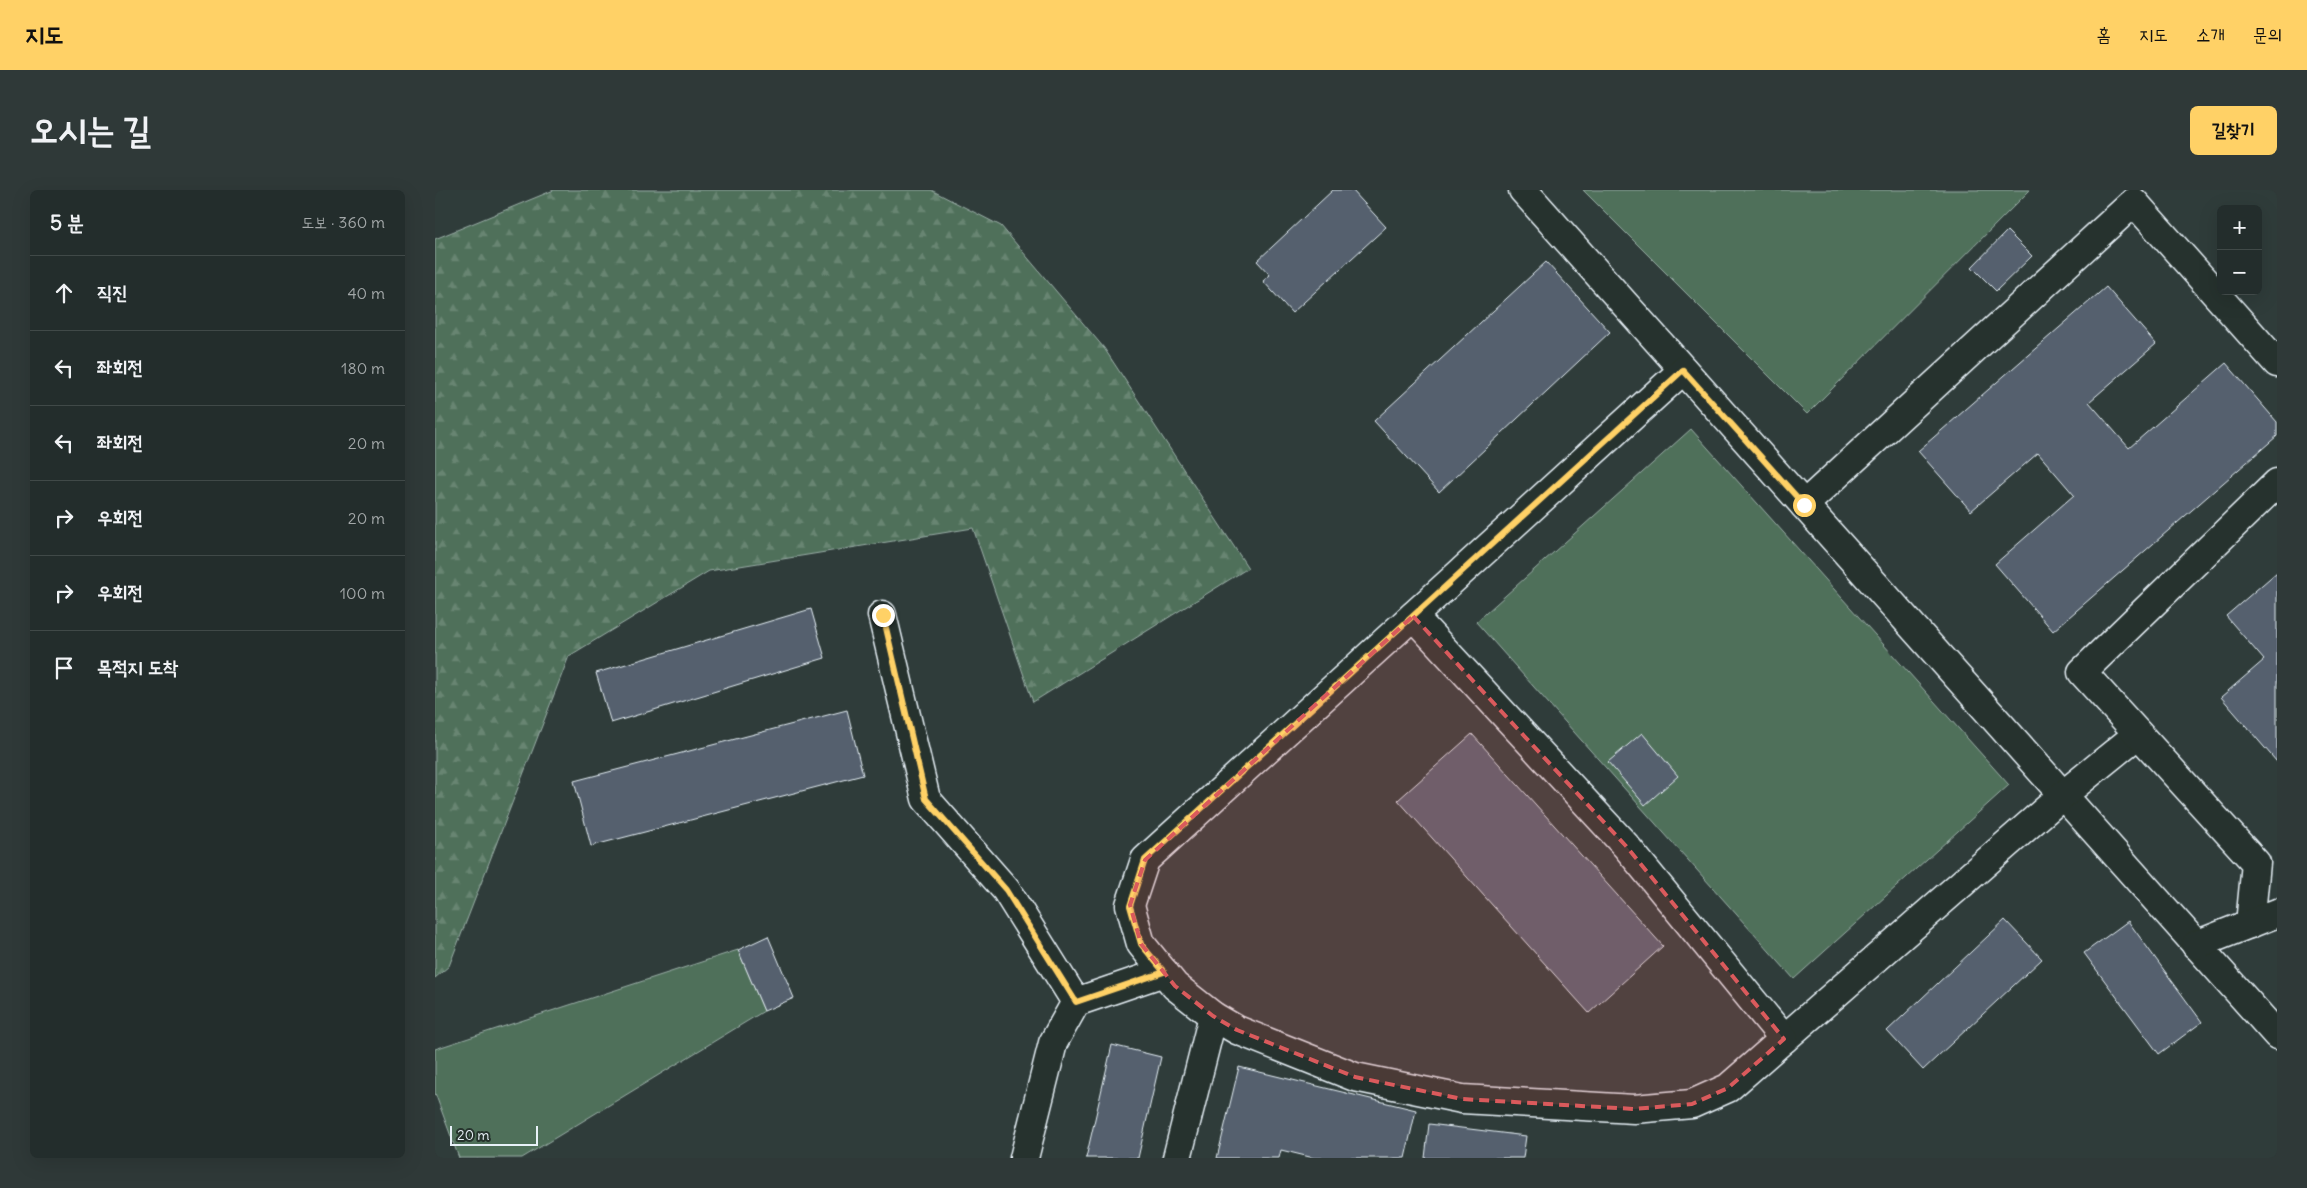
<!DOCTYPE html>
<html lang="ko">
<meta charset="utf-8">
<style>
body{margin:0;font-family:Delius,"Poor Story",sans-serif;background:#2f3938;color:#f1f3f6}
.controls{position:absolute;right:15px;top:15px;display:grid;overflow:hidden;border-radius:8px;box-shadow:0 5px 20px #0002}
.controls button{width:45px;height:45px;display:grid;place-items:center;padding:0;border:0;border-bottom:1px solid #404948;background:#232d2c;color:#f1f3f6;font:25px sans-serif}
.scale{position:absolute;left:15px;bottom:12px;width:88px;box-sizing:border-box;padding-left:5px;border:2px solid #e8f1f8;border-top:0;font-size:14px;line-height:18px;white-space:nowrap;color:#e8f1f8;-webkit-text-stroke:4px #26332d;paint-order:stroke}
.stop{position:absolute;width:15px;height:15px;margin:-11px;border:4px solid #ffd166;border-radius:50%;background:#fff}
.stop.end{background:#ffd166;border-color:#fff;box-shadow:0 1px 5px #0008}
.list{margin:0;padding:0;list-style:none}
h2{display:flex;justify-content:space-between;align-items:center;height:65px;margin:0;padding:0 20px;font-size:21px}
h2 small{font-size:16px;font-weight:400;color:#a3a8a9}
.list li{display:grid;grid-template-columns:32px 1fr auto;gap:15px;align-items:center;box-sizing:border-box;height:75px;padding:0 20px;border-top:1px solid #404948}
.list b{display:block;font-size:19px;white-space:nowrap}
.list em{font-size:16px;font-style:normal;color:#a3a8a9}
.icon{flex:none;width:28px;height:28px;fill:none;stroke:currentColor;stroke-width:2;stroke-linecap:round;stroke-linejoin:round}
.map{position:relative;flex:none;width:1842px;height:968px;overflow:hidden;border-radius:8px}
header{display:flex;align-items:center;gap:30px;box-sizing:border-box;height:70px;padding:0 25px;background:#ffd166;color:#111}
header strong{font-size:24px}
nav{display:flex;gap:28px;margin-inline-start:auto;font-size:18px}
.intro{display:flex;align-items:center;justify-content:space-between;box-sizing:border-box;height:120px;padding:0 30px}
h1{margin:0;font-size:35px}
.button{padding:12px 22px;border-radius:8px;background:#ffd166;color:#111;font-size:18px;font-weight:700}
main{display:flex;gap:30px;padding:0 30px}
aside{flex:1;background:#232d2c;border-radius:8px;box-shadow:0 5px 20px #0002}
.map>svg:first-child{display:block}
.green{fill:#4f705a;stroke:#9cb0a9}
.forest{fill:url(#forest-firs);stroke:#9cb0a9}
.building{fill:#54616e;stroke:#e8f1f8}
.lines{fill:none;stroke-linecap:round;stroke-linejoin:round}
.minor-casing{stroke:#e8f1f8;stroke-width:31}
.minor{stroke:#26332d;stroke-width:28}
.route{stroke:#ffd166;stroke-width:6}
.marked{fill:#da5a5c;fill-opacity:0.2;stroke:#da5a5c;stroke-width:4;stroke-dasharray:10 6;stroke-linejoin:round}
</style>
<header>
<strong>지도</strong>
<nav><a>홈</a><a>지도</a><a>소개</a><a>문의</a></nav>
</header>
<div class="intro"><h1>오시는 길</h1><a class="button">길찾기</a></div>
<main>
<aside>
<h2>5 분<small>도보 · 360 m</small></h2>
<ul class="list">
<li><svg class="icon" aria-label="ahead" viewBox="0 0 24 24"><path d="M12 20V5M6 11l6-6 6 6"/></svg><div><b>직진</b></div><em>40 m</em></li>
<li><svg class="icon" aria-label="left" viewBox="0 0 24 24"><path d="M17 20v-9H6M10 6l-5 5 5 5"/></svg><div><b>좌회전</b></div><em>180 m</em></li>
<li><svg class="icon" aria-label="left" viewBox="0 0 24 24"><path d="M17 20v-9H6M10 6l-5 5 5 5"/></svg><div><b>좌회전</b></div><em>20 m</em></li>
<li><svg class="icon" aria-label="right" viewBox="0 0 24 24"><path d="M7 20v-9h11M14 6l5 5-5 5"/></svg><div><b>우회전</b></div><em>20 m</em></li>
<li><svg class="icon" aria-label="right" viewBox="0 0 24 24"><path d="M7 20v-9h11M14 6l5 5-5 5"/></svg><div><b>우회전</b></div><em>100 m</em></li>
<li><svg class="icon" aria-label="arrive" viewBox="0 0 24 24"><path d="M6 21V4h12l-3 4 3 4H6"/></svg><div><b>목적지 도착</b></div></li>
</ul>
</aside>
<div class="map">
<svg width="1842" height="968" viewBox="0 0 1842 968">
<defs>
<pattern id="forest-firs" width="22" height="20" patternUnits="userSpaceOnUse" patternTransform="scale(1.25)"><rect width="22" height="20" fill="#4f705a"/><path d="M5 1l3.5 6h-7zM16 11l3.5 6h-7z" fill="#688572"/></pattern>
</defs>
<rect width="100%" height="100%" fill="#2f3c3a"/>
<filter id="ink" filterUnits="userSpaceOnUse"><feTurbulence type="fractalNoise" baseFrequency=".02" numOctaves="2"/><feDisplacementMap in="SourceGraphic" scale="10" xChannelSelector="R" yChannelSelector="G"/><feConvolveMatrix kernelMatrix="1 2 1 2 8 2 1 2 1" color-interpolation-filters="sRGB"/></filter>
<g filter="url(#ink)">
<g class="green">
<path d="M 1148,0 L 1595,0 L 1372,224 Z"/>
<path d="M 1256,239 L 1574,595 L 1359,789 L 1041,432 Z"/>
<path d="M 303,760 L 329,821 L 87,968 L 24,968 L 0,903 L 0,859 Z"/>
</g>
<path class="forest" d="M 119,0 L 496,0 L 566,36 L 669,158 L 813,378 L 598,512 L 538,338 L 274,381 L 134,466 L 14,776 L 0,788 L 0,49 Z"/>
<g class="building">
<path d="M 898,0 L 917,0 L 951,37 L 857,123 L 828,91 L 835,85 L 822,71 Z"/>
<path d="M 1572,41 L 1597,66 L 1561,101 L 1537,77 Z"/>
<path d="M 1111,72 L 1175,142 L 1004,302 L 939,231 Z"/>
<path d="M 1671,97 L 1721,154 L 1654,212 L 1694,258 L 1791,173 L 1842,232 L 1842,246 L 1618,441 L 1560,374 L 1639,305 L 1603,263 L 1536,321 L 1483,261 Z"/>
<path d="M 1842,382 L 1842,572 L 1786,507 L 1829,470 L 1791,426 Z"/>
<path d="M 376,419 L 390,468 L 176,533 L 161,483 Z"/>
<path d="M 412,520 L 428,585 L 156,656 L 139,591 Z"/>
<path d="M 1207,543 L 1243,586 L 1210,615 L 1173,572 Z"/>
<path d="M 1037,544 L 1228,756 L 1154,823 L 963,610 Z"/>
<path d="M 1570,730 L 1607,769 L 1488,880 L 1452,841 Z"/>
<path d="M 1693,731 L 1767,832 L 1724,864 L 1649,763 Z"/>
<path d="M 333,746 L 359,808 L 329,821 L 303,760 Z"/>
<path d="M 677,855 L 726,867 L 703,968 L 651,968 Z"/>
<path d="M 804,877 L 981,920 L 970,968 L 879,968 L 846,960 L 844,968 L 782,968 Z"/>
<path d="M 994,934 L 1091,946 L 1088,968 L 990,968 Z"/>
</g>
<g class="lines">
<defs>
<g id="minor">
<path d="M 1088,0 L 1842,845"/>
<path d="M 1248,180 L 710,670 L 695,715 L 706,754 L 740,796 L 778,826 L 802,840 L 920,887 L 1027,909 L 1199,919 L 1257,914 L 1293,898 L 1628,605 L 1703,544"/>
<path d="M 1369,315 L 1699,12 L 1842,173"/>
<path d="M 447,425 L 491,609 L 571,700 L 641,812"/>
<path d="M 978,426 L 1191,656 L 1349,849"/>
<path d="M 1815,734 L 1821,673 L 1647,482 L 1842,293"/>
<path d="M 1761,755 L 1842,723"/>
<path d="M 589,968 L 618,853 L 641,812 L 729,782"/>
<path d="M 742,968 L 778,826"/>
</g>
</defs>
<use href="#minor" class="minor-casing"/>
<use href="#minor" class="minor"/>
</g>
</g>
<g class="lines" filter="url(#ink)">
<path class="route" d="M 448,425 L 491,609 L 571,700 L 641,812 L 729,782 L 706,754 L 695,716 L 710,670 L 1248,180 L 1369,315"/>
</g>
<path class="marked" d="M 978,426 L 1191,656 L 1349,849 L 1293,898 L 1257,914 L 1199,919 L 1027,909 L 920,887 L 802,840 L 778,826 L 740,796 L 706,754 L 695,715 L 710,670 Z"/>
</svg>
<div class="controls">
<button>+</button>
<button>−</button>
</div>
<div class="scale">20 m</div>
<div class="stop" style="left:1369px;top:315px"></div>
<div class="stop end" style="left:448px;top:425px"></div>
</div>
</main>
